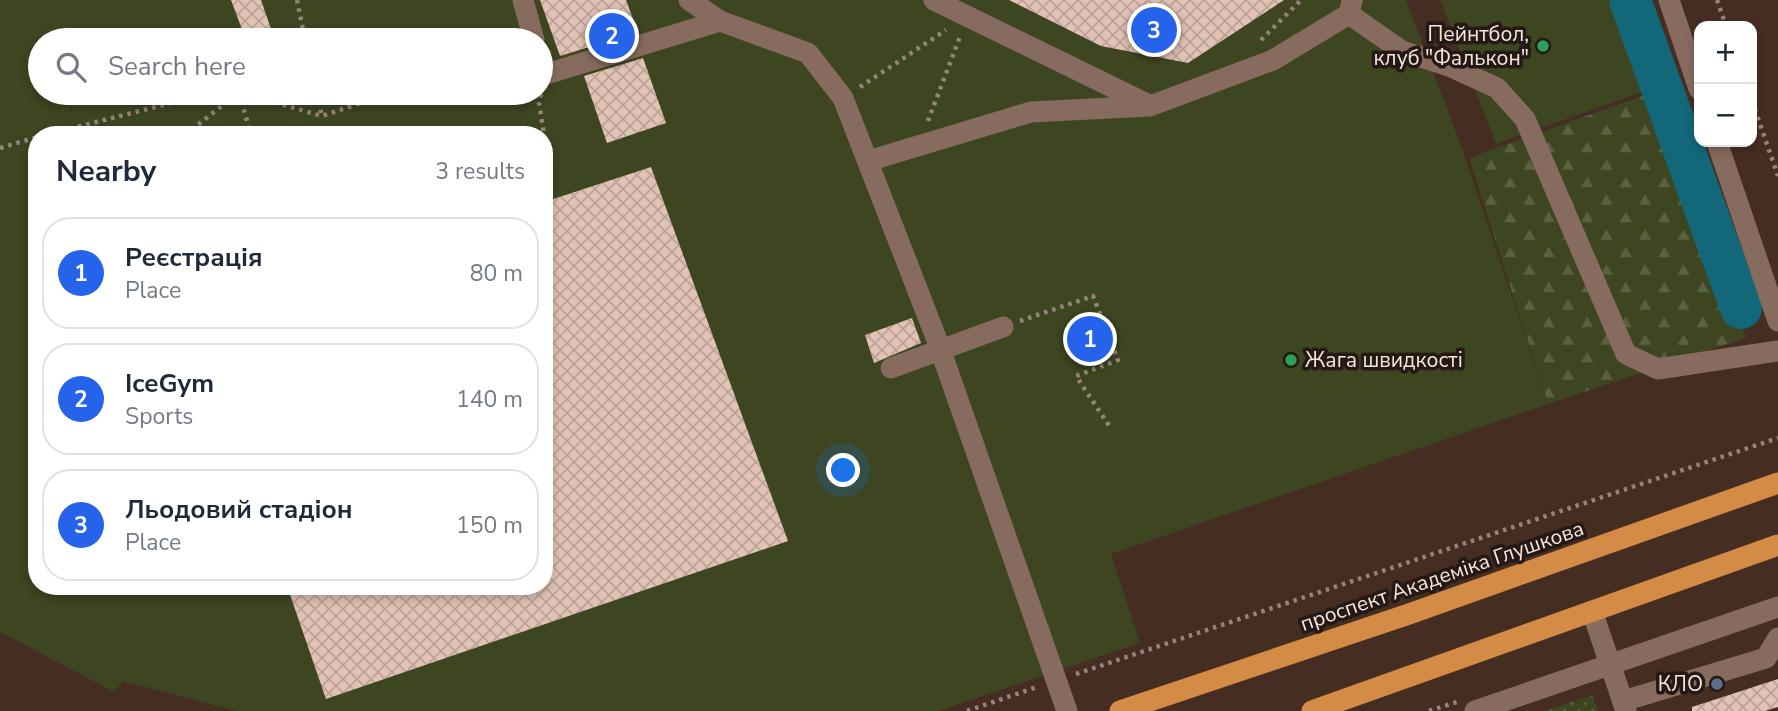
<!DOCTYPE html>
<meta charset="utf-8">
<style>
body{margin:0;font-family:"Nunito Sans",sans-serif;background:#f2f2f3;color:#1f2937}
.controls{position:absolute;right:21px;top:21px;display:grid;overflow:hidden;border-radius:14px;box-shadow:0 4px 10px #0003}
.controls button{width:63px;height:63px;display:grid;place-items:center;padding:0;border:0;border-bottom:2px solid #e0e1e3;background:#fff;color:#1f2937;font:35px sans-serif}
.you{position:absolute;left:844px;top:471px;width:24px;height:24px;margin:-18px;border:5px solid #fff;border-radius:50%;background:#1a73e8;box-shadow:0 0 0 10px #1a73e833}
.badge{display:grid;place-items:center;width:46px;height:46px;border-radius:50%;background:#2563eb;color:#fff;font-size:23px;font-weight:700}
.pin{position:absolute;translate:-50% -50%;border:4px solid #fff;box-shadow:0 2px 7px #0006}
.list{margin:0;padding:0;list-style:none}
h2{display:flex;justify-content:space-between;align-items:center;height:91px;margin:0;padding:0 28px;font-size:30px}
h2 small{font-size:23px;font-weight:400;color:#747a83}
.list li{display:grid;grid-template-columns:46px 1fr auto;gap:21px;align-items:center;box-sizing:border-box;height:112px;margin:0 14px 14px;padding:0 14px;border:2px solid #e0e1e3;border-radius:28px}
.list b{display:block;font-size:26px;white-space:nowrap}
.list p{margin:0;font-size:23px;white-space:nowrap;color:#747a83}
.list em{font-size:23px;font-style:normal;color:#747a83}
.icon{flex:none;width:38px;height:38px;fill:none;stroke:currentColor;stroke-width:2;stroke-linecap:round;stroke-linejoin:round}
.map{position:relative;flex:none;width:1778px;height:711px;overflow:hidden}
.search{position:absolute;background:#fff;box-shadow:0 4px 10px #0003;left:28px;top:28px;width:525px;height:77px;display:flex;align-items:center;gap:18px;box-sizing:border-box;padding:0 24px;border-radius:38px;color:#747a83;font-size:26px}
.panel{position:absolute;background:#fff;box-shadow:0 4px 10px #0003;left:28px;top:126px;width:525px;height:469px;border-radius:28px}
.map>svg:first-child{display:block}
.grass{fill:url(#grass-dots)}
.forest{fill:url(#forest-firs)}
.pitch{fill:#3d4521;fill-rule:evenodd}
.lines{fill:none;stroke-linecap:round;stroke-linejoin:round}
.river{stroke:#126879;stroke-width:42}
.building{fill:url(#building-cross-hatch)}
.path{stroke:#98837a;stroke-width:4.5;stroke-dasharray:3.5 5;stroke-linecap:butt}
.minor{stroke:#876b5e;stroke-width:21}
.highway{stroke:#d48b45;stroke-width:21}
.leisure-dot{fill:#2e9e5b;stroke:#241914;stroke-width:2.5}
.service-dot{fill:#5c6f8a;stroke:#241914;stroke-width:2.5}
.labels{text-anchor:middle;stroke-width:7;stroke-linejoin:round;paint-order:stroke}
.poi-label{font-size:21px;fill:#f6e6df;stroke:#241914;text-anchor:end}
.street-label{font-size:21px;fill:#f6e6df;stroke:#241914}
</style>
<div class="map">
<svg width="1778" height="711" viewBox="0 0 1778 711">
<defs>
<pattern id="grass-dots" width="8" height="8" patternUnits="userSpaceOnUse" patternTransform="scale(1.75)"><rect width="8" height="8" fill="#3d4521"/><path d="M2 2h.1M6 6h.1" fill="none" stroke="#5a6041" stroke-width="1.8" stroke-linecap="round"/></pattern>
<pattern id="forest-firs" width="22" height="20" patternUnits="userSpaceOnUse" patternTransform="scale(1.75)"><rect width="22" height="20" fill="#3d4521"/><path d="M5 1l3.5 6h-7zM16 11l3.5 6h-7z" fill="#5a6041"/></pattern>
<pattern id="building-cross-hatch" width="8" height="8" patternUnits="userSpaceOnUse" patternTransform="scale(1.75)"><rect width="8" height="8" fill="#e1c2b4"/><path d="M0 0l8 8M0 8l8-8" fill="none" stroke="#bba398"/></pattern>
</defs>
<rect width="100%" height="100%" fill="#452d22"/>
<path class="grass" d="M 1592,695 L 1598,711 L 1545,711 Z"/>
<path class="forest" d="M 1648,94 L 1746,338 L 1548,404 L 1469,158 Z"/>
<g class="pitch">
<path d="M 0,0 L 1406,0 L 1463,151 L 1548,404 L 1111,554 L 1140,643 L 938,711 L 236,711 L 123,681 L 114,692 L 0,632 ZM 40,40 L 541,40 L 541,93 L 40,93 ZM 37,135 L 544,135 L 544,586 L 37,586 Z"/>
<path d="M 1440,0 L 1609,0 L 1645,91 L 1496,144 Z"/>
</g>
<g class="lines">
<path class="river" d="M 1630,0 L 1741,308"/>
</g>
<g class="building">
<path d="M 231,0 L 261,0 L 272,32 L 246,40 Z"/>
<path d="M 540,0 L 626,0 L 638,32 L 560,56 Z"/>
<path d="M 1009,0 L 1284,0 L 1188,63 L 1101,46 Z"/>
<path d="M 643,58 L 666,123 L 607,143 L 584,76 Z"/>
<path d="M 651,167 L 788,541 L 326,699 L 287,586 L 544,586 L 544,202 Z"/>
<path d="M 1092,317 L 1107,355 L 1088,362 L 1074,324 Z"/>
<path d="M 912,318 L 921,343 L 874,363 L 865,335 Z"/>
<path d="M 1778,679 L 1778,707 L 1765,711 L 1692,711 L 1692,707 Z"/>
</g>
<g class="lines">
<g class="path">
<path d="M 297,0 L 305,40"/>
<path d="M 1717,0 L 1726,26"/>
<path d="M 1261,40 L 1301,0"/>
<path d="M 860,87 L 946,30"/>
<path d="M 239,93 L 251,135"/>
<path d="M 242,93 L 322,116 L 373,99 L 427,93"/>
<path d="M 317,93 L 322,116"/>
<path d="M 541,94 L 539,103 L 548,159 L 544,161"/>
<path d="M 1752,101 L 1778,176"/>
<path d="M 928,121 L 961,34"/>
<path d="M 45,135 L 195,97 L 230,93"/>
<path d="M 185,135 L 238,93"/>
<path d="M 0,148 L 37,137"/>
<path d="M 1020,321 L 1093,296 L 1118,360 L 1076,376 L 1110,427"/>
<path d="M 1076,674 L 1778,438"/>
<path d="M 967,711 L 1037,687"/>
<path d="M 1429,711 L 1457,702"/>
</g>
<g class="minor">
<path d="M 523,0 L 534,40"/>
<path d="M 689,0 L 720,21 L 808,53 L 843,98 L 937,340 L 1067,711"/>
<path d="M 934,0 L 1149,105"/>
<path d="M 1669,0 L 1699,89"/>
<path d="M 1349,14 L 1402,51 L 1449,66 L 1497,88 L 1525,119 L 1626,354 L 1658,369 L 1778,351"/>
<path d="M 541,65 L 543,75 L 720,21"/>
<path d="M 1717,142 L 1778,321"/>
<path d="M 868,161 L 1031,112 L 1150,106 L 1273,60 L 1349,14 L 1352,1"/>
<path d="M 891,368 L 1003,327"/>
<path d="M 1592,611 L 1626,711"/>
<path d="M 1623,701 L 1766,658 L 1778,638"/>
<path d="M 1475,711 L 1778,607"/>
</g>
<g class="highway">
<path d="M 1120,711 L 1409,614 L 1778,483"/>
<path d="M 1312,711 L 1778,545"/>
</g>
</g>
<g class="leisure-dot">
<circle cx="1543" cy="46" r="7"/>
<circle cx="1291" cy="360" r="7"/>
</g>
<circle class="service-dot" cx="1717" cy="684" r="7"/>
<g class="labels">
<g class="poi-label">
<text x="1529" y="41">Пейнтбол,<tspan x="1529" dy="24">клуб "Фалькон"</tspan></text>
<text x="1305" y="367" text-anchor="start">Жага швидкості</text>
<text x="1703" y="691">КЛО</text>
</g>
<g class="street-label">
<text transform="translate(1442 576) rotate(-19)" y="7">проспект Академіка Глушкова</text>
</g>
</g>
</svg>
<div class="controls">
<button>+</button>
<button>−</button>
</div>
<div class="you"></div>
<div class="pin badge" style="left:1090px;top:339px">1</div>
<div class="pin badge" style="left:612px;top:36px">2</div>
<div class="pin badge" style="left:1154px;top:30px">3</div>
<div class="search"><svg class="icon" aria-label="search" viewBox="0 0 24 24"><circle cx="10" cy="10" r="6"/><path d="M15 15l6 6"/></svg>Search here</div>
<section class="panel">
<h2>Nearby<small>3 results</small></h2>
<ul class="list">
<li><span class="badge">1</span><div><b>Реєстрація</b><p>Place</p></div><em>80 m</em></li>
<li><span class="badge">2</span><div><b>IceGym</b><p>Sports</p></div><em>140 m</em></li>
<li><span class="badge">3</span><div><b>Льодовий стадіон</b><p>Place</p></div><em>150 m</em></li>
</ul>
</section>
</div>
